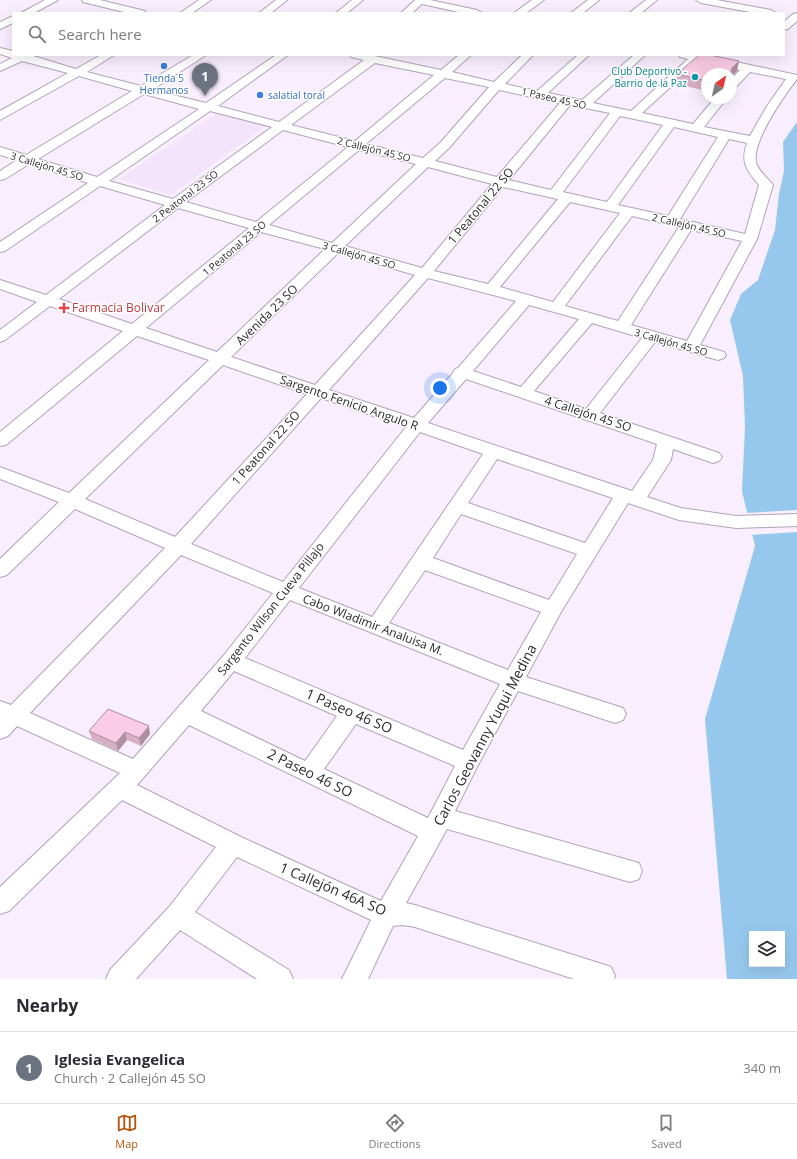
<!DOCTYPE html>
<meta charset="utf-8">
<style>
body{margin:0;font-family:"Open Sans",sans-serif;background:#f2f2f3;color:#2b2b33}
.controls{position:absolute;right:12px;bottom:12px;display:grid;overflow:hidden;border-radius:0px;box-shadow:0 4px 16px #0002}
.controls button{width:36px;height:36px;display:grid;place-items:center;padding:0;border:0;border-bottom:1px solid #e1e1e2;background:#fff;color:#2b2b33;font:20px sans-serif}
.compass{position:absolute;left:701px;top:68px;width:36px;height:36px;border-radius:50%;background:#fff;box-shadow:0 4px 16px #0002;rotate:34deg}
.you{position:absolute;left:440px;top:388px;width:14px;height:14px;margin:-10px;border:3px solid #fff;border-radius:50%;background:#1a73e8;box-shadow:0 0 0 6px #1a73e833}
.badge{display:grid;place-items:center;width:26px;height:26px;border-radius:50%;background:#b45309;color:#fff;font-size:13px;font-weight:700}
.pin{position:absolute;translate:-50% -33px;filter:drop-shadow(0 1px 2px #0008)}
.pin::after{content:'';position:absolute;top:21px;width:14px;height:12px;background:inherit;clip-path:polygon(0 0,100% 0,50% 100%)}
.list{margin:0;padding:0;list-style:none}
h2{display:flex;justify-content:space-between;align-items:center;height:52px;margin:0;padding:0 16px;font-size:17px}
h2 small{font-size:13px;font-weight:400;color:#7c7c81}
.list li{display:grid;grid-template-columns:26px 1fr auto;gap:12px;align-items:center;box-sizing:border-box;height:72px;padding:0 16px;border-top:1px solid #e1e1e2}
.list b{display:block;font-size:15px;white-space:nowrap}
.list p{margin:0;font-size:13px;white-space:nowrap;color:#7c7c81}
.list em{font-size:13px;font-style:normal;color:#7c7c81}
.icon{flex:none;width:22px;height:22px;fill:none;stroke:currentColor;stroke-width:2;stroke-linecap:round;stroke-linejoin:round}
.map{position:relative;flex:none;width:797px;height:979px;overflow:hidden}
.search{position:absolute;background:#fff;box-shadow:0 4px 16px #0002;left:12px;right:12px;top:12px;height:44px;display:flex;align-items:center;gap:10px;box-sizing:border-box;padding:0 14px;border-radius:0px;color:#7c7c81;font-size:15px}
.sheet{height:124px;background:#fff}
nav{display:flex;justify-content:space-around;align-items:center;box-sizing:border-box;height:56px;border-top:1px solid #e1e1e2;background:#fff;font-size:11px;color:#7c7c81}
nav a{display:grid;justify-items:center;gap:2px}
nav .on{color:#b45309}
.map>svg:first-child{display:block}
.built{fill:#f3e3fb}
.water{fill:#96c8ee;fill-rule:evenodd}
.pier{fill:#f8eefd}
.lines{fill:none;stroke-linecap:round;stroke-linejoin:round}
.minor-casing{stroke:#b2a3b9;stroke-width:2}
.minor{fill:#fff;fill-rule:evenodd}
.wall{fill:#d7afc5}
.shaded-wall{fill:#af8fa0}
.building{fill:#facce5;stroke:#af8fa0}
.shop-dot{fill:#3f7fe0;stroke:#fff;stroke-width:1.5}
.culture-dot{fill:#0f9aa8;stroke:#fff;stroke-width:1.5}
.health-dot{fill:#e0444e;stroke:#fff;stroke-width:1.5}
.labels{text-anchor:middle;stroke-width:3;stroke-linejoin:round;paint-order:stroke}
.far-culture-label{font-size:10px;fill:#0d838f;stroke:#fff;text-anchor:end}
.far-shop-label{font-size:10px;fill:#366cbe;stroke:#fff}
.far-street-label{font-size:10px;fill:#2e2931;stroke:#fff}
.street-label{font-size:12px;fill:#2e2931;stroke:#fff}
.health-label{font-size:12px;fill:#be3a42;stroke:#fff;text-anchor:start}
.near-street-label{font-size:14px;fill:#2e2931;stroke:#fff}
</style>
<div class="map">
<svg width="797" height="979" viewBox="0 0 797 979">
<rect width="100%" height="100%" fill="#f8eefd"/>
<path class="built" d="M 217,114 L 264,127 L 171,195 L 119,179 Z"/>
<path class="water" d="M 797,122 L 797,979 L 727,979 L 705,719 L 755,546 L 742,491 L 745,427 L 743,376 L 730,320 L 741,294 L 758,280 L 775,230 L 779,194 L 784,171 L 783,142 ZM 752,934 L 782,934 L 782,964 L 752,964 Z"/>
<path class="pier" d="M 797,510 L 797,532 L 750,535 L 745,513 Z"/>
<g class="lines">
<defs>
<g id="minor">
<path d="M 45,0 L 58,0 L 34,13 L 21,13 Z"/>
<path d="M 82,0 L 100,0 L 145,11 L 146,13 L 128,13 L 83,2 Z"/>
<path d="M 199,0 L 211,0 L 192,13 L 180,13 Z"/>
<path d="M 276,0 L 287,0 L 271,13 L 259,13 Z"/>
<path d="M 352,0 L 363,0 L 347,13 L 336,13 Z"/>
<path d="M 415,0 L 430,0 L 477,10 L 482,13 L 463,13 L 422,4 L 412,13 L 401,13 Z"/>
<path d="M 532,0 L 544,0 L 526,13 L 514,13 Z"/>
<path d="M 588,0 L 599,0 L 583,13 L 571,13 Z"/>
<path d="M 646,0 L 657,0 L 641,13 L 629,13 Z"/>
<path d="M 696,0 L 717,0 L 771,10 L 776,13 L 755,13 L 701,3 Z"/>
<path d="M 797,13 L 797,21 L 788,29 L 784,30 L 784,22 L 793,14 Z"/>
<path d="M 13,16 L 13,23 L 0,29 L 0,22 Z"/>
<path d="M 0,48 L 13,51 L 13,55 L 30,55 L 76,69 L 101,55 L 114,55 L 87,72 L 141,86 L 193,55 L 206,55 L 152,90 L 206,103 L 276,55 L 288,55 L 218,106 L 279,122 L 364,60 L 351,57 L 350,55 L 370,55 L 441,70 L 459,55 L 471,55 L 452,72 L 494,82 L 522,55 L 533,55 L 505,84 L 537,91 L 578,55 L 589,55 L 548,93 L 582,100 L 634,55 L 645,55 L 593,103 L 631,111 L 688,59 L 680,57 L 679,55 L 704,55 L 797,75 L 797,79 C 784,96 752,141 756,162 C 758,171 768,178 773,185 L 757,239 L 700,345 L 724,352 L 726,355 L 724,358 L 718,360 L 655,342 L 600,413 L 719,453 L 722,457 L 719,461 L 713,463 L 673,449 L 671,460 L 647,497 L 681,508 L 736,516 L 797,514 L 797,526 L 736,528 L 679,520 L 628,503 L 561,612 L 526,677 L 623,708 L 626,714 L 623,720 L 615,723 L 518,691 L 477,767 L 455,811 L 639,863 L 642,871 L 639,879 L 630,882 L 447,829 L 406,903 L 415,905 L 602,964 L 611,967 L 615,976 L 614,979 L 574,979 L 415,927 L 403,925 L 393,926 L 368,979 L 342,979 L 371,920 L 237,857 L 195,912 L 289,970 L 293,979 L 257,979 L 180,930 L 136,979 L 106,979 L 110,970 L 169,907 L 216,847 L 122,800 L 9,911 L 0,914 L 0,887 L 120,773 L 17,726 L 8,736 L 0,739 L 0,701 L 11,705 L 165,548 L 75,509 L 7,575 L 0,577 L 0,559 L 59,502 L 0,479 L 0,467 L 69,493 L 209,360 L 137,336 L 6,445 L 0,446 L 0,432 L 123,331 L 50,306 L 5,340 L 0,342 L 0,330 L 37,302 L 0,289 L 0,280 L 46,295 L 165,205 L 100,186 L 5,251 L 0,252 L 0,242 L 88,183 L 29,164 L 5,179 L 0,180 L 0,171 L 17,160 L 0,155 L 0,147 L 26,155 L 132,91 L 79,76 L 0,120 L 0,111 L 68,73 L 22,61 L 0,71 L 0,64 L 12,58 L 0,54 ZM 699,61 L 740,70 L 731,79 L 731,89 L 735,88 L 750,72 L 786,79 L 767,106 L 750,136 L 704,127 L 727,98 L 715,98 L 693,124 L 642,113 ZM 375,63 L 434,75 L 355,141 L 291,125 ZM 445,78 L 489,87 L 441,142 L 423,158 L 366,144 ZM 499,90 L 560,103 L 497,177 L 435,161 L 449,148 ZM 144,94 L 199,109 L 97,177 L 38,159 ZM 570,105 L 610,113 L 551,190 L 509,180 ZM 210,111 L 272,127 L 173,199 L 109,181 ZM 620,116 L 663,125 L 607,202 L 563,192 ZM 674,127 L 718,137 L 668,216 L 618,205 ZM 283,130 L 348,147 L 256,222 L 186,202 ZM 729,139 L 747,143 C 740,163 747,170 759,185 L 745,234 L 680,219 ZM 359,150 L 416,164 L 332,243 L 269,225 ZM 428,167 L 492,184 L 422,268 L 345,246 ZM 503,187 L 558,199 L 488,284 L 434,271 ZM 570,202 L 620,213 L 553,302 L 500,287 ZM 178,208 L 249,228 L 132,324 L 59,299 ZM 632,216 L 679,227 L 618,321 L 565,306 ZM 691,230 L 742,241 L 687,341 L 631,325 ZM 261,232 L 325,249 L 217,352 L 146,328 ZM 338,253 L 415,275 L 315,385 L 231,357 ZM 428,278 L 516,301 L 458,368 L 455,369 L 453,373 L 414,418 L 329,390 ZM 529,305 L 579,319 L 521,387 L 473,371 ZM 592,323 L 642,338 L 586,409 L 534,391 ZM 223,365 L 307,394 L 175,537 L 85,499 ZM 466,379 L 657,444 L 653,460 L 632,491 L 428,423 ZM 321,398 L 406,427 L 283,582 L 191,544 ZM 420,432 L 483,454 L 372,617 L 299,588 ZM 497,459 L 613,498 L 585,543 L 468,503 ZM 461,514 L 577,554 L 549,600 L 433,558 ZM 181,555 L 273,593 L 224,655 L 133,759 L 30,713 ZM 425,570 L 541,612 L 508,670 L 389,623 ZM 290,600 L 500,684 L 463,750 L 245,658 ZM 234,671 L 337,716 L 305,761 L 201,711 ZM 356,724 L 455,766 L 428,818 L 324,769 ZM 189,725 L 418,836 L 381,901 L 241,837 L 137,785 Z"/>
</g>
</defs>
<use href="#minor" class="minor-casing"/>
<use href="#minor" class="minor"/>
</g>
<g class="wall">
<path d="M 737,71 L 731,77 L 731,74 L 707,74 L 707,91 L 676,84 L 677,74 Z"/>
<path d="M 108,709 L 150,734 L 141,746 L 127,740 L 118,751 L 92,739 L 89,731 Z"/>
</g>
<g class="shaded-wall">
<path d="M 739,61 L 737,71 L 731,77 L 731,74 L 730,74 L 732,68 Z"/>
<path d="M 149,726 L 150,734 L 141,746 L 139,738 Z"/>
<path d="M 125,732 L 127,740 L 118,751 L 116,743 Z"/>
</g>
<g class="building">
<path d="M 699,55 L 710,55 L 739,61 L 732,68 L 731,72 L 730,74 L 707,74 L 707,81 L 677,74 Z"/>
<path d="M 108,709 L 149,726 L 139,738 L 125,732 L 116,743 L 89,731 Z"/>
</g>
<g class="shop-dot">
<circle cx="164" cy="66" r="4"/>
<circle cx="260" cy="95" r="4"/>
</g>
<circle class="culture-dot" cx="695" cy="77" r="4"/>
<path class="health-dot" d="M62 302h4v4h4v4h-4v4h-4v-4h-4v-4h4z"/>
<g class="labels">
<g class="far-culture-label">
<text x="687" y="75">Club Deportivo -<tspan x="687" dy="12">Barrio de la Paz</tspan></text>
</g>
<g class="far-shop-label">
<text x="164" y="82">Tienda 5<tspan x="164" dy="12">Hermanos</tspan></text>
<text x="268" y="99" text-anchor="start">salatial toral</text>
</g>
<g class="far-street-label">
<text transform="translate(554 98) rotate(13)" y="4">1 Paseo 45 SO</text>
<text transform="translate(374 149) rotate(14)" y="4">2 Callejón 45 SO</text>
<text transform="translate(47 166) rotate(17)" y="4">3 Callejón 45 SO</text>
<text transform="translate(185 196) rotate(-37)" y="4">2 Peatonal 23 SO</text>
<text transform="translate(689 225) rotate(13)" y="4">2 Callejón 45 SO</text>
<text transform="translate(234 248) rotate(-40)" y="4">1 Peatonal 23 SO</text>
<text transform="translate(359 255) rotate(16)" y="4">3 Callejón 45 SO</text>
<text transform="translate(671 342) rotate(16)" y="4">3 Callejón 45 SO</text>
</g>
<g class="street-label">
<text transform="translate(481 206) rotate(-50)" y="4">1 Peatonal 22 SO</text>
<text transform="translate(267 315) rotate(-44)" y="4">Avenida 23 SO</text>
<text transform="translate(349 403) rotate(19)" y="4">Sargento Fenicio Angulo R</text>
<text transform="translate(588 414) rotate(18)" y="4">4 Callejón 45 SO</text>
<text transform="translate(266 448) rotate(-48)" y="4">1 Peatonal 22 SO</text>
<text transform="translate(271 609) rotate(-52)" y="4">Sargento Wilson Cueva Pillajo</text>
<text transform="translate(373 625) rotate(21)" y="4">Cabo Wladimir Analuisa M.</text>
</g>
<g class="health-label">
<text x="72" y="312">Farmacia Bolivar</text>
</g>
<g class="near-street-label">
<text transform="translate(349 711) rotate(23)" y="5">1 Paseo 46 SO</text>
<text transform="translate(485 735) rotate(-62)" y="5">Carlos Geovanny Yuqui Medina</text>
<text transform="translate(310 773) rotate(26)" y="5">2 Paseo 46 SO</text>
<text transform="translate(333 889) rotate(23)" y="5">1 Callejón 46A SO</text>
</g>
</g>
</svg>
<div class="controls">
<button><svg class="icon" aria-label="layers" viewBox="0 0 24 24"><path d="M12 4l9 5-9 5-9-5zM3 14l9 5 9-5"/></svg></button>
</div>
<svg class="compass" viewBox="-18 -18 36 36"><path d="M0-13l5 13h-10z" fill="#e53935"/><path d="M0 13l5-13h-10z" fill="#7c7c81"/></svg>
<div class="you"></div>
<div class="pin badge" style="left:205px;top:96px;background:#6b7280">1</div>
<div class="search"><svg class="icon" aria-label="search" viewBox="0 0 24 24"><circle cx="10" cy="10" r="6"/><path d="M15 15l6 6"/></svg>Search here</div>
</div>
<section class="sheet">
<h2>Nearby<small></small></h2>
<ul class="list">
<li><span class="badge" style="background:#6b7280">1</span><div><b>Iglesia Evangelica</b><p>Church · 2 Callejón 45 SO</p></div><em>340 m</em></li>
</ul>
</section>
<nav>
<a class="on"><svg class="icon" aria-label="map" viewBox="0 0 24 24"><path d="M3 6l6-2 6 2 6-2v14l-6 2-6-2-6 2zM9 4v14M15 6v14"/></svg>Map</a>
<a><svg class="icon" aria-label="directions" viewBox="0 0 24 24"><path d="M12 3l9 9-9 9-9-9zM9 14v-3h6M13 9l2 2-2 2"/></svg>Directions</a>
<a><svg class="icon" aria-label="saved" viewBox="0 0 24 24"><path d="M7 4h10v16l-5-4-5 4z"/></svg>Saved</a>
</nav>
